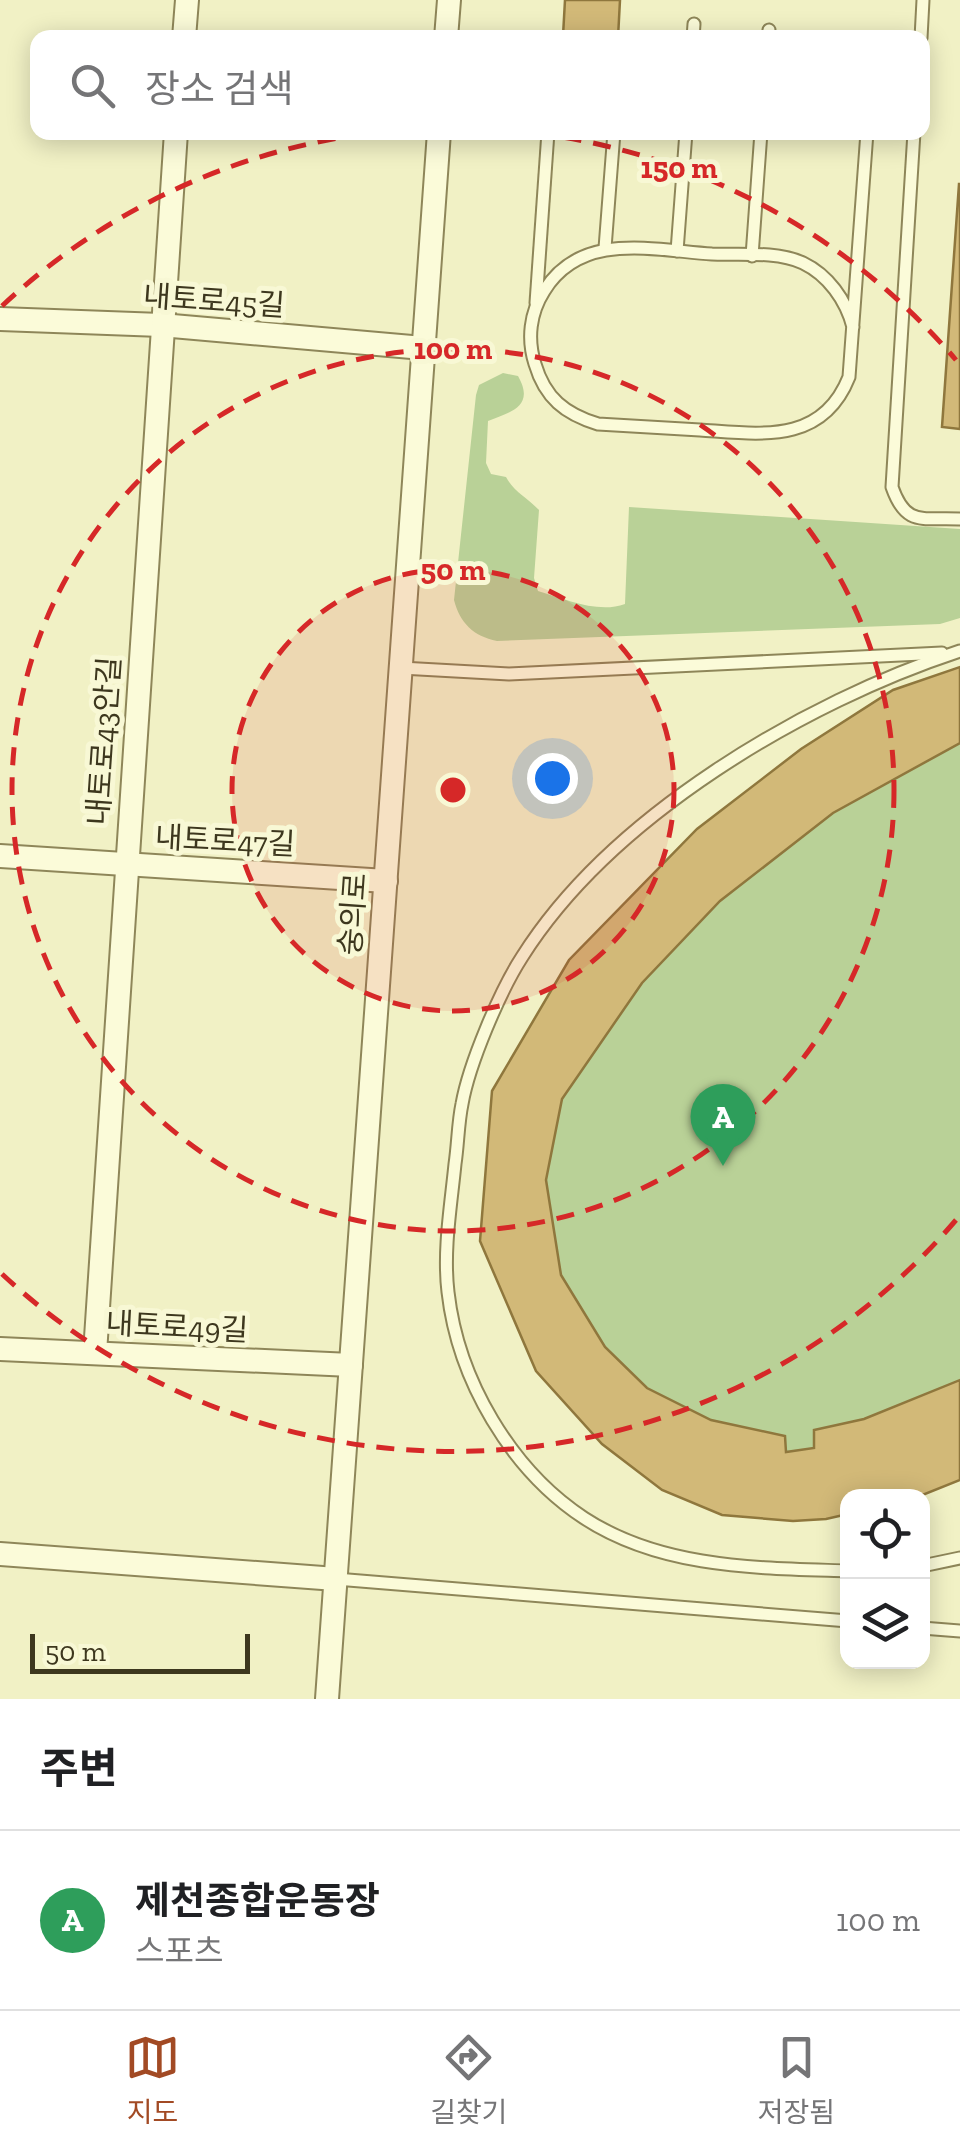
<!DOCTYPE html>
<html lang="ko">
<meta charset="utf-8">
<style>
body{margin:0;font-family:"Zilla Slab","Noto Sans KR",serif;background:#f2f2f2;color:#202124}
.controls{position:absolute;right:30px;bottom:30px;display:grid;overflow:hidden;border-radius:20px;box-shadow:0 5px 25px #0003}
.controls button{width:90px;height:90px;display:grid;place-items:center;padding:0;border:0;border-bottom:2px solid #e0e0e0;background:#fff;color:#202124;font:50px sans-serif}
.scale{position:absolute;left:30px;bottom:25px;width:220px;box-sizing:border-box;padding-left:10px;border:5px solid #3d371e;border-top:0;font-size:28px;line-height:35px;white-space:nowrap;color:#3d371e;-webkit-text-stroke:8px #f8f8d5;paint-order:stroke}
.you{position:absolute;left:552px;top:778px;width:35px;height:35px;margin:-25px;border:8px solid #fff;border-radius:50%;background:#1a73e8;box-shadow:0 0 0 15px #1a73e833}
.badge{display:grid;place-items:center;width:65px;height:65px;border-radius:50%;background:#a24a24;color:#fff;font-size:32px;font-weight:700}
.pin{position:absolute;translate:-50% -82px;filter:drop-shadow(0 2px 5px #0008)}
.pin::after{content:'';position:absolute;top:52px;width:35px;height:30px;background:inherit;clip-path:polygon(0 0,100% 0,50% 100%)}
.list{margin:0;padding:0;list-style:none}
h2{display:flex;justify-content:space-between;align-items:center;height:130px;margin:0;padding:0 40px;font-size:42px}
h2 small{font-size:32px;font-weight:400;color:#757577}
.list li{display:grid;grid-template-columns:65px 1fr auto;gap:30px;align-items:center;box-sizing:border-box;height:180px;padding:0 40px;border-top:2px solid #e0e0e0}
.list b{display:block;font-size:38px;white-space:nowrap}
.list p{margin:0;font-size:32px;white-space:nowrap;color:#757577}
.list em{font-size:32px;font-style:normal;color:#757577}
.icon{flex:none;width:55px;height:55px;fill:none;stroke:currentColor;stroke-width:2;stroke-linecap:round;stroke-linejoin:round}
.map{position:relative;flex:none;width:960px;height:1699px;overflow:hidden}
.search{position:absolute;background:#fff;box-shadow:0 5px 25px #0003;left:30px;right:30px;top:30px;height:110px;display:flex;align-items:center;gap:25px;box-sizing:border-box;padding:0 35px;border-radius:20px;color:#757577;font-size:38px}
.sheet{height:310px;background:#fff}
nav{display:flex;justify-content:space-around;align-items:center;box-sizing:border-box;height:140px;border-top:2px solid #e0e0e0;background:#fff;font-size:28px;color:#757577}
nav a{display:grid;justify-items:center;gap:5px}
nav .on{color:#a24a24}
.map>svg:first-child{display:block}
.green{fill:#b9d197}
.building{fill:#d2b978;stroke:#8f773d;stroke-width:2.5}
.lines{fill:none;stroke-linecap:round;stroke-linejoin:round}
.service-casing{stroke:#8e8659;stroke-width:15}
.minor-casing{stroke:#8e8659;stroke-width:26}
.service{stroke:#fbfbd9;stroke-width:11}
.minor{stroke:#fbfbd9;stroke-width:22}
.ring{fill:none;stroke:#d62828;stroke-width:5;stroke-dasharray:18 12}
.labels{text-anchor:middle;stroke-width:10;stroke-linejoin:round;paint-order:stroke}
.street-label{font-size:30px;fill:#3d371e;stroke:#f8f8d5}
.centre{fill:#d62828;stroke:#f8f8d5;stroke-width:5}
.ring-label{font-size:30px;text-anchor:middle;font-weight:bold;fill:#d62828;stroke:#f8f8d5;stroke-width:10;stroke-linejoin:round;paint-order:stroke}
</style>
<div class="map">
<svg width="960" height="1699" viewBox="0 0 960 1699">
<rect width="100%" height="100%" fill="#f1f1c5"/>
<g class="green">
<path d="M 503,373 L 518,376 C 535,406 512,412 488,421 L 486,463 L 491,474 L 506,477 C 514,492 527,497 539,510 L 534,578 L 538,591 C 565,599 598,614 625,604 L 629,507 L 960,529 L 960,618 L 940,624 L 497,641 C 473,636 460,623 454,600 L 476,395 L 479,385 Z"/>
<path d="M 960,667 L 960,1480 L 920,1496 L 848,1496 L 847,1514 L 793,1521 L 722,1515 L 662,1490 L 602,1444 L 536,1371 L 480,1241 L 492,1091 L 569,960 L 697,829 L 801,749 L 893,690 Z"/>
</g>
<g class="building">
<path d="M 565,0 L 620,0 L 618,38 L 563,36 Z"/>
<path d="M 959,184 L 960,184 L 960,429 L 942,427 Z"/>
<path d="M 960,667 L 960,743 L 833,813 L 720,901 L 642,983 L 562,1099 L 546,1180 L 561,1275 L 605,1347 L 647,1388 L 711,1420 L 785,1436 L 786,1452 L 814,1448 L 814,1430 L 864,1419 L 960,1380 L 960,1480 L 920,1496 L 848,1496 L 848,1514 L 826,1519 L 793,1521 L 722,1515 L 662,1490 L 602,1444 L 536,1371 L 480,1241 L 492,1091 L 569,960 L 697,829 L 801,749 L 893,690 Z"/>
</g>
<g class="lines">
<defs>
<g id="service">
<path d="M 693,38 L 694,24"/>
<path d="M 768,38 L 769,30"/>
<path d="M 921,38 L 923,0"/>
<path d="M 914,132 L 892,487 C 906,527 922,517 960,519"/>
<path d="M 605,248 L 614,132"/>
<path d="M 677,251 L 686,132"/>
<path d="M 752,256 L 761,132"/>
<path d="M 536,303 L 548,132"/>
<path d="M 853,327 C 846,300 828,275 803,263 C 777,251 739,255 712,254 C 652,250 581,231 544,291 C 530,313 527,339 535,364 C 545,398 565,414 598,424 C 632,426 666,428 700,430 C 760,434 822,445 849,377 L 867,132"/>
<path d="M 401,668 L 509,674 L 942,653"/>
<path d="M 922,1566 L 960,1558"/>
<path d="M 848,1571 C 759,1568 662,1569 584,1518 C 511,1470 458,1380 448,1292 C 443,1250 451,1205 455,1164 C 458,1144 458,1123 462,1104 C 469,1064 500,991 522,957 C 611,816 804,702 960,651"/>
<path d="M 336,1579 L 848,1621"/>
<path d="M 922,1628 L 960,1631"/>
</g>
<g id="minor">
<path d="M 184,38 L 187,0"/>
<path d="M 446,38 L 449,0"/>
<path d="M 0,319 L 161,325 L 423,348"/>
<path d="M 0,856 L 386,881"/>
<path d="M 0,1349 L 351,1365"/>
<path d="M 95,1353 L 176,132"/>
<path d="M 0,1554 L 336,1579"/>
<path d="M 327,1699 L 439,132"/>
</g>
</defs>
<use href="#service" class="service-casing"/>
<use href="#minor" class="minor-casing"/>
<use href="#service" class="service"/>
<use href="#minor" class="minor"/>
</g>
<circle cx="453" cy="790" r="221" fill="#d62828" fill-opacity=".12"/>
<g class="ring">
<circle cx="453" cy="790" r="221"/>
<circle cx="453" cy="790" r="441"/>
<path d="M956 1220A662 662 0 0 1 2 1274M2 306A662 662 0 0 1 372 133M534 133A662 662 0 0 1 956 360"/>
</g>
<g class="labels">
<g class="street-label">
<text transform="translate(214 301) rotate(4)" y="10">내토로45길</text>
<text transform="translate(104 741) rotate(-86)" y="10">내토로43안길</text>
<text transform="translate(225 841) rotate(3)" y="10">내토로47길</text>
<text transform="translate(353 914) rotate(-86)" y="10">숭의로</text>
<text transform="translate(177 1327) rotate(3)" y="10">내토로49길</text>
</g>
</g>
<circle cx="453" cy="790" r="15" class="centre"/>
<g class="ring-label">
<text x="679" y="178">150 m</text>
<text x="453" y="359">100 m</text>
<text x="453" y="580">50 m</text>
</g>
</svg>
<div class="controls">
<button><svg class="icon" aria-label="locate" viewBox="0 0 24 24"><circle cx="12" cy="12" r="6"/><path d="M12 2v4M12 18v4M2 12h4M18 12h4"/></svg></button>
<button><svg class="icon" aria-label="layers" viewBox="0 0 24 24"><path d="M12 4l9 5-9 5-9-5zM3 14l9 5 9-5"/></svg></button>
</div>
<div class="scale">50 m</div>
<div class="you"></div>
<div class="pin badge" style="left:723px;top:1166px;background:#2e9e5b">A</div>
<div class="search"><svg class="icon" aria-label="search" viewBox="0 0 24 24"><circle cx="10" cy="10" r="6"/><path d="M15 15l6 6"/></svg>장소 검색</div>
</div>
<section class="sheet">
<h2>주변<small></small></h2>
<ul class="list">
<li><span class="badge" style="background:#2e9e5b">A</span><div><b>제천종합운동장</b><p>스포츠</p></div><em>100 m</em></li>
</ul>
</section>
<nav>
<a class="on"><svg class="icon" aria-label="map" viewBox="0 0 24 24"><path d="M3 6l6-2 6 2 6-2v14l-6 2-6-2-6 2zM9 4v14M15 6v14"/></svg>지도</a>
<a><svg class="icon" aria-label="directions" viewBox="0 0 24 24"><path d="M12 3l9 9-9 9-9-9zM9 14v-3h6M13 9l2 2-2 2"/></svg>길찾기</a>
<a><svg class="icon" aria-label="saved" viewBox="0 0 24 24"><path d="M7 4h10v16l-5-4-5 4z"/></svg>저장됨</a>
</nav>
